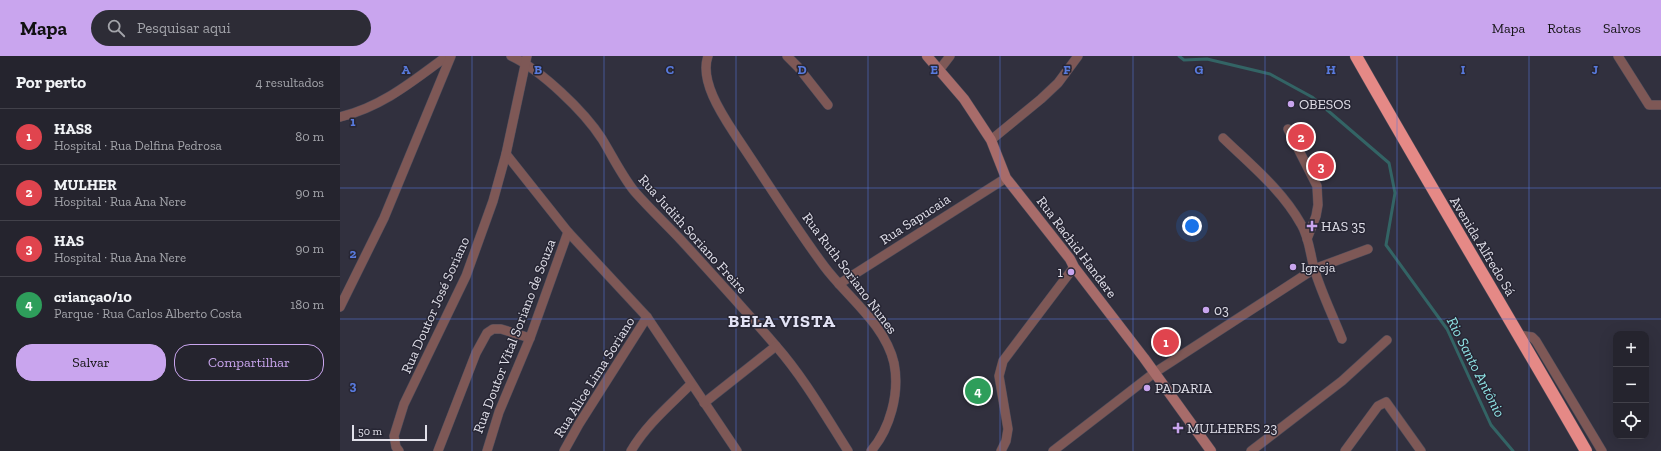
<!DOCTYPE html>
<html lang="pt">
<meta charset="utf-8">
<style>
body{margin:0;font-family:"Zilla Slab",serif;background:#2d2c36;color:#f1f3f6}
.controls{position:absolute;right:12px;bottom:12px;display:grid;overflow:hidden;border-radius:8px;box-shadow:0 4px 16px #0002}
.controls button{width:36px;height:36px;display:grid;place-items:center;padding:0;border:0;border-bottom:1px solid #42414a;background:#25242e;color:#f1f3f6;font:20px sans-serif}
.scale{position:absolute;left:12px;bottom:10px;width:75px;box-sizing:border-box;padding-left:4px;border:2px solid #e1e0ea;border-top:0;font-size:11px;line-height:14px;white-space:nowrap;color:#e1e0ea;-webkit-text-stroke:3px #272634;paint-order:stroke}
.you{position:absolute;left:852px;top:170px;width:14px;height:14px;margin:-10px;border:3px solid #fff;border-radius:50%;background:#1a73e8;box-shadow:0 0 0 6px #1a73e833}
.badge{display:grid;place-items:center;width:26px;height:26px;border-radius:50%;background:#c9a5ee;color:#fff;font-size:13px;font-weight:700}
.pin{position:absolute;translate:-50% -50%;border:2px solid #fff;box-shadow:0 1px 4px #0006}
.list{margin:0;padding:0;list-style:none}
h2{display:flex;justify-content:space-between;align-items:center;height:52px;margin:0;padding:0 16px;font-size:17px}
h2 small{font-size:13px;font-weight:400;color:#a3a4aa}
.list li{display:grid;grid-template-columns:26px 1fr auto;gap:12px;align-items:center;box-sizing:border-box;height:56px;padding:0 16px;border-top:1px solid #42414a}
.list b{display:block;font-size:15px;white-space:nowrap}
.list p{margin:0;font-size:13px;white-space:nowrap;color:#a3a4aa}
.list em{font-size:13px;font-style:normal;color:#a3a4aa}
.actions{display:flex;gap:8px;padding:12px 16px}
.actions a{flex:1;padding:9px 0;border:1px solid #c9a5ee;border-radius:16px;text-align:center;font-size:14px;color:#c9a5ee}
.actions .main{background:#c9a5ee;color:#111}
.icon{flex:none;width:22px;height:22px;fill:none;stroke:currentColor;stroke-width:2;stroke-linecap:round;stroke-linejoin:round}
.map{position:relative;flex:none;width:1321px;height:395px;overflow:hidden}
header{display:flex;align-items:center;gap:24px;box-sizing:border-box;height:56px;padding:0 20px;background:#c9a5ee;color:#111}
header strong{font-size:19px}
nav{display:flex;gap:22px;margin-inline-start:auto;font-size:14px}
.search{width:280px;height:36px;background:#2d2c36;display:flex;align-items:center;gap:10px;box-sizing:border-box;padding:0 14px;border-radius:22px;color:#a3a4aa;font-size:15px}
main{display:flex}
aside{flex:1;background:#25242e}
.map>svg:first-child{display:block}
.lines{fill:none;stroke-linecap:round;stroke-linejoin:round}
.stream{stroke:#336465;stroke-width:3}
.street-casing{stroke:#4d4c5a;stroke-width:10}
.secondary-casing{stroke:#4d4c5a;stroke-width:11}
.highway-casing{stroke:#4d4c5a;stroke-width:13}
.street{stroke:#7e5856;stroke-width:9}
.secondary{stroke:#a86c6a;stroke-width:10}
.highway{stroke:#e58986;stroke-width:12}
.grid{fill:none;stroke:#587add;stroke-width:1;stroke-opacity:0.55}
.poi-dot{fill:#c9a5ee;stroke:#272634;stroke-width:1.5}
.labels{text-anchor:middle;stroke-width:3;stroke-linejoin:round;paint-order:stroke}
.poi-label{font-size:14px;fill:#e1e0ea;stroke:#272634;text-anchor:start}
.street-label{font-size:14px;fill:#e1e0ea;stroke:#272634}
.water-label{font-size:15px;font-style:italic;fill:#90e6e7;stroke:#272634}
.district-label{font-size:18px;font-weight:bold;letter-spacing:1px;fill:#e2e2f4;stroke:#272634}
.grid-label{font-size:13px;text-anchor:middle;font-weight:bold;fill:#587add;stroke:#272634;stroke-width:3;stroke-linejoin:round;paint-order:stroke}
</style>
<header>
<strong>Mapa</strong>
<div class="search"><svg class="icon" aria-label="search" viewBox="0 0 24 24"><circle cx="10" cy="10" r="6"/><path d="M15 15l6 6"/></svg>Pesquisar aqui</div>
<nav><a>Mapa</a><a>Rotas</a><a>Salvos</a></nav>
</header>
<main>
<aside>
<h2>Por perto<small>4 resultados</small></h2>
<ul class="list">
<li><span class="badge" style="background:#e0444e">1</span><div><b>HAS8</b><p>Hospital · Rua Delfina Pedrosa</p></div><em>80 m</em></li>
<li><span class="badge" style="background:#e0444e">2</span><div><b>MULHER</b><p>Hospital · Rua Ana Nere</p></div><em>90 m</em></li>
<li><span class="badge" style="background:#e0444e">3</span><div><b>HAS</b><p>Hospital · Rua Ana Nere</p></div><em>90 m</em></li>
<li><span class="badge" style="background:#2e9e5b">4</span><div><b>criança0/10</b><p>Parque · Rua Carlos Alberto Costa</p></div><em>180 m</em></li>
</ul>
<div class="actions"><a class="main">Salvar</a><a>Compartilhar</a></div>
</aside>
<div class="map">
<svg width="1321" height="395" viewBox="0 0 1321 395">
<rect width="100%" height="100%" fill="#31303e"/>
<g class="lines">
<path class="stream" d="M 839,0 L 844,4 L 867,3 L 930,18 L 972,41 L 1049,107 L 1055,137 L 1046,189 L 1107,273 L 1151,369 L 1173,395"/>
<defs>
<g id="street">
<path d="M 171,0 C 201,14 244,55 262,83 C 273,101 282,120 295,136 C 310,153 326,168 341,184 C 373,219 405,254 436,290 C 464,322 485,359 508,395"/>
<path d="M 368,0 C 359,25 383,60 396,80 C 425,123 453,168 484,210 C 507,241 545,268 554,307 C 560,337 550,373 531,395"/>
<path d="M 447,0 L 458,11 L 488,49"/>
<path d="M 1278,0 L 1309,49 L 1321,49"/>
<path d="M 600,13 L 610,0"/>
<path d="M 0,61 C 42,51 73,25 107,0"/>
<path d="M 948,73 L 977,130 L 978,149 L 976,160 L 967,183"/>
<path d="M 883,82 C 911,109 942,134 961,168 C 969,181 970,197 974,212 C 981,236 993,260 1002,283"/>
<path d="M 651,84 L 701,43 L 718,27 L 738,0"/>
<path d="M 166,98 L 228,176 L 307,261 L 397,395"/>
<path d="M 499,228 L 666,122"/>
<path d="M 0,251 L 44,162 L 111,0"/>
<path d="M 1179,279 L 1192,281 L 1196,285 L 1262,395"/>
<path d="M 364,347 L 436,290"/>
<path d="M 59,395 L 56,391 L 54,380 L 64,348 L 126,220 L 153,145 L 166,98 L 187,0"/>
<path d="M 98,395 L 136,297 L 147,277 L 153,273 L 161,273 L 190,282"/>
<path d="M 147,395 L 159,356 L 190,282 L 228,176"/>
<path d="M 224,395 L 239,368 L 307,261"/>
<path d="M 291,395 C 306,369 330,349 351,328"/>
<path d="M 661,395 L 666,385 L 668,373 L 659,320 L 663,305 L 734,211"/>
<path d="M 713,395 L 814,317 L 974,213 L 1028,193"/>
<path d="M 911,395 L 1002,325 L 1047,284"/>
<path d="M 1005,395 L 1038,350 L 1046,346 L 1081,395"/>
</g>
<path id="secondary" d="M 587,0 L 624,43 L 651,84 L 666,122 L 730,203 L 734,211 L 804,302 L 871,395"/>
<path id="highway" d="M 1016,0 C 1091,132 1170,263 1246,395"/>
</defs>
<use href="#street" class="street-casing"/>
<use href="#secondary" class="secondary-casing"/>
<use href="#highway" class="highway-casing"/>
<use href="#street" class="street"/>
<use href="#secondary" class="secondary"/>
<use href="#highway" class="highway"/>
</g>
<path class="grid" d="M 132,0 L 132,395M 264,0 L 264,395M 396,0 L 396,395M 528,0 L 528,395M 660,0 L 660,395M 793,0 L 793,395M 925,0 L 925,395M 1057,0 L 1057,395M 1189,0 L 1189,395M 0,132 L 1321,132M 0,263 L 1321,263"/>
<g class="poi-dot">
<circle cx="951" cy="48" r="4"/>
<path d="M970 164h4v4h4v4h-4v4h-4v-4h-4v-4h4z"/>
<circle cx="953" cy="211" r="4"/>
<circle cx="731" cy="216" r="4"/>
<circle cx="866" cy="254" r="4"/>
<circle cx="807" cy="332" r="4"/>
<path d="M836 366h4v4h4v4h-4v4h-4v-4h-4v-4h4z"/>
</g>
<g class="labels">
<g class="poi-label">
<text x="959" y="53">OBESOS</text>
<text x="981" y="175">HAS 35</text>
<text x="961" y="216">Igreja</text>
<text x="723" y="221" text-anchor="end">1</text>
<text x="874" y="259">03</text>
<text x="815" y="337">PADARIA</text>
<text x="847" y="377">MULHERES 23</text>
</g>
<g class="street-label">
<text transform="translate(575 163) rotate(-33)" y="5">Rua Sapucaia</text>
<text transform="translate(353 178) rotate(48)" y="5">Rua Judith Soriano Freire</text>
<text transform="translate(1143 190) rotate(59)" y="5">Avenida Alfredo Sá</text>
<text transform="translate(737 191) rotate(53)" y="5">Rua Rachid Handere</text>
<text transform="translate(510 217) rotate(53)" y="5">Rua Ruth Soriano Nunes</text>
<text transform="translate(95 249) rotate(-66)" y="5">Rua Doutor José Soriano</text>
<text transform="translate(174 280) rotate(-69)" y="5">Rua Doutor Vital Soriano de Souza</text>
<text transform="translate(254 321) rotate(-58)" y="5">Rua Alice Lima Soriano</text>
</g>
<g class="water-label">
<text transform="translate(1136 311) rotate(63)" y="5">Rio Santo Antônio</text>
</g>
<g class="district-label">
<text x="442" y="271">BELA VISTA</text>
</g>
</g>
<g class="grid-label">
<text x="66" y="18">A</text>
<text x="198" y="18">B</text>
<text x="330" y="18">C</text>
<text x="462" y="18">D</text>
<text x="594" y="18">E</text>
<text x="727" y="18">F</text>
<text x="859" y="18">G</text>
<text x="991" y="18">H</text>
<text x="1123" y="18">I</text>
<text x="1255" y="18">J</text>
<text x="13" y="70">1</text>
<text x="13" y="202">2</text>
<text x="13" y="334">3</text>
</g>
</svg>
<div class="controls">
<button>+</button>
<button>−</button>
<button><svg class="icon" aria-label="locate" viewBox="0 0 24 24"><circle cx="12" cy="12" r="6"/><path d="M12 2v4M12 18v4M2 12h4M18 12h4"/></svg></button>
</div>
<div class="scale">50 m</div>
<div class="you"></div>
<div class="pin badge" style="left:826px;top:286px;background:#e0444e">1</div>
<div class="pin badge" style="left:961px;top:81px;background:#e0444e">2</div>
<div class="pin badge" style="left:981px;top:110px;background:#e0444e">3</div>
<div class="pin badge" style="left:638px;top:335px;background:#2e9e5b">4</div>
</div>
</main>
